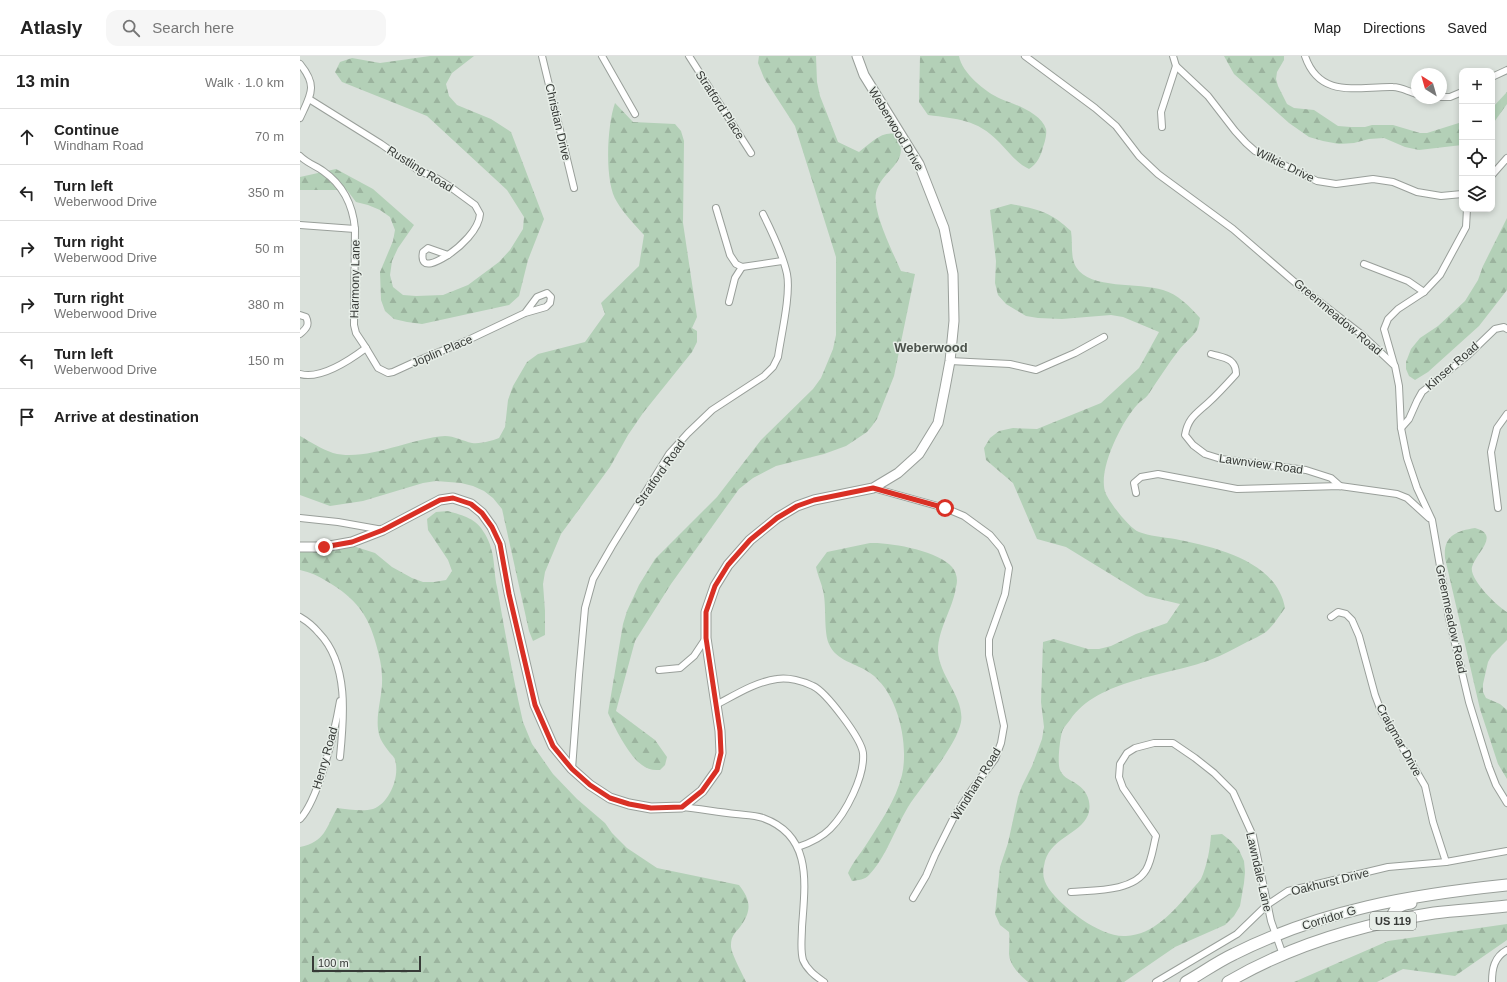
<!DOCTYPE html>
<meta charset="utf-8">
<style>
body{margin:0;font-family:Helvetica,sans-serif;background:#f6f6f6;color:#222}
.controls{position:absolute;right:12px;top:12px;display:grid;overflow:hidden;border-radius:8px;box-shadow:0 2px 6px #0003}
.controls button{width:36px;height:36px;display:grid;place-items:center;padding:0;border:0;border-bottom:1px solid #e0e0e0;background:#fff;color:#222;font:20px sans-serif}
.compass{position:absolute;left:1111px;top:12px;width:36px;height:36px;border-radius:50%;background:#fff;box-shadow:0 2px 6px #0003;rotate:323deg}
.scale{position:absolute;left:12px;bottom:10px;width:109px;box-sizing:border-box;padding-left:4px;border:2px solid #373a37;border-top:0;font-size:11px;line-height:14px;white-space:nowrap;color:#373a37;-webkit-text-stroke:3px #e7eee8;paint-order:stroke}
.stop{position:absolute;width:12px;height:12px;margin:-9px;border:3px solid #d93025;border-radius:50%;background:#fff}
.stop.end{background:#d93025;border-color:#fff;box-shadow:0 1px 4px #0008}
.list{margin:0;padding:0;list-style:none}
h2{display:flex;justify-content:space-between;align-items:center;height:52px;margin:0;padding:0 16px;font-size:17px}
h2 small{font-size:13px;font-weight:400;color:#767676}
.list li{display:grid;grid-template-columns:26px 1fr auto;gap:12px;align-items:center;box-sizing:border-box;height:56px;padding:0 16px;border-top:1px solid #e0e0e0}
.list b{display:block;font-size:15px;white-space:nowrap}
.list p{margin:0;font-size:13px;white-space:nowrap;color:#767676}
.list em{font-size:13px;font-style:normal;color:#767676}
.icon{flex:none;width:22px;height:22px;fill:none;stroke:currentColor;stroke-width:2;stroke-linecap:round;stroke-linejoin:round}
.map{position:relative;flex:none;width:1207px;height:926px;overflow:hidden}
header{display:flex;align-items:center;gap:24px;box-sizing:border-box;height:56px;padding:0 20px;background:#fff;border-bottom:1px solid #e0e0e0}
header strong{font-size:19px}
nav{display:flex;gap:22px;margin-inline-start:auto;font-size:14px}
.search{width:280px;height:36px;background:#f6f6f6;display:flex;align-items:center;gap:10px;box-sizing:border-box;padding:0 14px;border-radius:12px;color:#767676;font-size:15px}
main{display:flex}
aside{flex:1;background:#fff}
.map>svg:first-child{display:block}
.forest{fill:url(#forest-firs)}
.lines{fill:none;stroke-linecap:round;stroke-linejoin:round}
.street-casing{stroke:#999f9a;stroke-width:8}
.secondary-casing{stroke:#999f9a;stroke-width:11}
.highway-casing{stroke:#999f9a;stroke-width:13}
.street{stroke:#fff;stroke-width:6}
.secondary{stroke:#fff;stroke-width:9}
.highway{stroke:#fff;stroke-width:11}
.route{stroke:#d93025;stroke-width:5}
.labels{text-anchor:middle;stroke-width:3;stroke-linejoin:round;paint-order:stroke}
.shield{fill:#e7eee8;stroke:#6c706c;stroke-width:1}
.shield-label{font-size:11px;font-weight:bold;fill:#373a37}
.street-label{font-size:12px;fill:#373a37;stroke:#e7eee8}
.neighbourhood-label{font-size:13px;font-weight:bold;fill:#4c524c;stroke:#e7eee8}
</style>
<header>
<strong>Atlasly</strong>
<div class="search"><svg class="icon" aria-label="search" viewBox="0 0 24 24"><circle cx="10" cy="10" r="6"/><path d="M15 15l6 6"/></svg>Search here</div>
<nav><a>Map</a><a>Directions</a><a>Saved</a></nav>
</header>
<main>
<aside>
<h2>13 min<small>Walk · 1.0 km</small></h2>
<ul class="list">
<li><svg class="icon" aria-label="ahead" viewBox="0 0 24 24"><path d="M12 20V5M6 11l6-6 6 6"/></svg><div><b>Continue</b><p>Windham Road</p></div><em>70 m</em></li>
<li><svg class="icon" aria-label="left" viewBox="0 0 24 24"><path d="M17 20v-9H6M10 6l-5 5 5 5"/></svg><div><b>Turn left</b><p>Weberwood Drive</p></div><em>350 m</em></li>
<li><svg class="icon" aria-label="right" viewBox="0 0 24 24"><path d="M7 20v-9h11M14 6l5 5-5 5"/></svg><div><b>Turn right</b><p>Weberwood Drive</p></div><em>50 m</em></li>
<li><svg class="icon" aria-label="right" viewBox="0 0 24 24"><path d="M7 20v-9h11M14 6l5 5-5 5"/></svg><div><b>Turn right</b><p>Weberwood Drive</p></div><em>380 m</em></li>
<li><svg class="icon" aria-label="left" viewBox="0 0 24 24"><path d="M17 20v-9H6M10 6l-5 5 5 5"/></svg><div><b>Turn left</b><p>Weberwood Drive</p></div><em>150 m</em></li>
<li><svg class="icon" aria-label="arrive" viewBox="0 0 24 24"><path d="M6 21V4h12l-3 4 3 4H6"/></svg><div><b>Arrive at destination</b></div></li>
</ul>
</aside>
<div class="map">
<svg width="1207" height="926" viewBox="0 0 1207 926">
<defs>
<pattern id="forest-firs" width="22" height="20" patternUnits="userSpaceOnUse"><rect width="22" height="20" fill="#b3d0b7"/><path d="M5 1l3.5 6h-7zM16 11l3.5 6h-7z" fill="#9bb39e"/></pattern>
</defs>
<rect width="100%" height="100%" fill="#dae1db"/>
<g class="forest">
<path d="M 130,0 L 174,0 L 152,17 L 146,28 L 149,40 L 157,49 L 191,63 L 211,76 L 244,163 L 228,204 L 219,240 L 209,249 L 122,268 L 107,266 L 94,263 L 85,255 L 81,244 L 80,216 L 93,185 L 95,174 L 90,161 L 80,154 L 68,149 L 56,146 L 47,134 L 0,134 L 0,121 L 36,113 L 73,133 L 114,169 L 98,192 L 92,205 L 90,219 L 93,231 L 103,239 L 116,240 L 143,239 L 168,229 L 199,206 L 210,194 L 223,173 L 224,161 L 207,134 L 127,60 L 42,26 L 35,16 L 40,6 L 52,2 L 80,7 Z"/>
<path d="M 459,0 L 516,0 L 517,26 L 520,40 L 538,86 L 559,96 C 570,88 581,75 595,78 C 614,107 581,113 576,137 C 572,155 593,197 601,215 L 615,218 L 594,320 L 577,363 L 572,370 L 567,376 L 546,390 L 524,398 L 476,410 L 453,422 L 439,433 L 371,528 L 335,585 L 316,655 L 355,684 L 367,701 L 365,709 L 360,714 C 355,714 350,714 345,711 C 330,703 315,672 308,657 L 323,568 L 327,555 L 339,529 L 355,503 L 417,441 L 461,384 L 513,333 L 521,322 L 533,293 L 536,279 L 536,201 L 495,70 L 464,22 L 458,7 Z"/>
<path d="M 620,0 L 659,0 C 662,17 685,36 701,43 C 714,48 741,57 746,73 C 747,77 745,86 743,91 C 741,100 737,108 729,113 C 716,107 709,96 699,86 C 677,63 657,63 628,59 L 619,46 Z"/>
<path d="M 924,0 L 984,0 L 984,4 L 977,16 L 976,23 L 978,30 L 987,48 L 994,52 L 1014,54 L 1038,70 L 1051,71 L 1065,71 L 1072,69 L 1093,69 L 1120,77 L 1127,77 L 1162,66 L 1162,89 L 1119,94 L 1105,91 L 1084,82 L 1069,83 L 1054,87 L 1039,88 L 1023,85 L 1009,81 L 989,67 L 934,18 Z"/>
<path d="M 1207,36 L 1207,48 L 1192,69 L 1192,52 Z"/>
<path d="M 315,47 L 333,66 L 375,68 L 381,75 L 384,85 L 383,167 L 397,261 L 392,272 L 397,275 L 397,286 L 392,296 L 343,357 L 328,379 L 310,411 L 261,478 L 245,516 L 243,528 L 245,555 L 245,579 L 233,585 L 229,575 L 202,453 L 193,442 L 184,435 L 173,430 L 161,427 L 136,425 L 123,427 L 63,445 L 30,450 L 0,439 L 0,380 C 11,386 21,393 33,397 C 67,406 110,382 145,380 C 154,380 163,385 172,387 C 181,388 191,385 199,382 L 205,371 L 208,344 L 213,330 L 227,306 L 238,298 L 285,286 L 305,258 L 301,247 L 339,210 L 344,179 C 335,169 324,158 317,146 C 304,127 307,69 315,47 Z"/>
<path d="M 711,148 C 738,153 751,156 771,175 C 773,187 770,201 776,211 C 790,234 839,226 863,234 C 878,238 890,251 900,262 C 899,265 899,270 897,274 C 893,281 884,287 879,294 C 868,308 858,324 848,339 C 845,343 840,345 837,349 C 822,365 796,416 806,438 C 810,447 829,472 839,476 C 849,480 863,481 875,483 C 915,491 977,505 985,552 C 980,559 973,570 966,576 C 960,580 953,583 947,586 C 935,592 923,599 910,604 C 867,620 798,623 770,664 C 767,668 763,672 762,676 C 760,683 757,707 760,714 C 764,723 772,724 778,729 C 788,736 792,748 788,759 C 780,779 748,782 744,810 C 742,818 744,826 749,833 C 763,852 801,882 826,880 C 853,879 874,855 890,836 C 893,832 898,827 901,823 C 907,810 910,793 911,779 L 922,778 L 931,785 L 939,794 L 944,805 L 945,816 L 944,827 L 940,850 L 934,860 L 925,869 L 875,891 L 824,926 L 728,926 C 720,919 710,910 709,898 C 709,891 710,884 709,876 L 700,869 L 695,858 L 700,811 L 708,787 L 718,741 L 722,730 L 732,710 L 742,683 L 744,671 L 741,646 L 743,586 L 754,583 L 788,593 L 799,593 L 811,590 L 836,578 L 867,567 L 880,548 L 846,540 L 766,491 L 737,483 L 713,427 L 686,404 L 684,392 L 690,382 L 699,375 L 713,372 L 737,373 L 801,347 L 839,312 L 859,276 L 823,261 L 811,259 L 762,263 L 738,262 L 726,260 L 706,248 L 698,239 L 695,227 L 696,205 L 690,154 Z"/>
<path d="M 1207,162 L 1207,234 L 1179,270 L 1128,316 L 1115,324 L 1109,320 L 1106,313 L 1106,306 L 1111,293 L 1120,282 L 1138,270 L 1165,245 L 1178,224 L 1183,210 Z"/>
<path d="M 148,455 C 164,460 176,462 185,478 C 196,497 193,512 197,531 C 205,576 213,622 223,666 L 232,688 L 253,718 L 277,743 L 305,767 L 312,777 L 327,792 L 357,812 L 439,829 C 451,844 452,855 440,871 C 435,877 431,880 431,889 C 430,896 443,919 446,926 L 0,926 L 0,791 C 25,786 26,772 37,752 C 48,753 62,756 73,753 C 90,747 100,720 95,704 C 95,702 92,699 90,697 C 84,689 79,683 78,673 C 76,656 83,638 82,621 C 82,610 79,599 76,588 C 68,558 55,542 28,526 C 19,520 10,516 0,514 L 0,493 L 53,490 L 75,497 L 92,511 L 112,522 L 123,526 L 134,526 L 146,524 L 152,515 L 148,504 L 128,474 L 127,463 L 136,456 Z"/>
<path d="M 1175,472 C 1201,479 1176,497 1172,511 C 1169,523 1197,550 1207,556 L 1207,584 L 1192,599 L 1188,606 L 1183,628 L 1183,636 L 1186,642 L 1200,648 L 1207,654 L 1207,723 L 1198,708 L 1180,653 L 1145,502 C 1143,480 1156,475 1175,472 Z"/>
<path d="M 570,487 C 590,486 639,495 652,511 C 657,517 658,524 656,531 C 653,553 638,572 638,595 C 639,620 665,642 661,666 C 656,691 622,729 608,751 C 596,771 585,803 569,819 C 564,824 559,824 552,825 L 548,817 C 553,806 560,798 566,789 C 580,767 596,744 602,719 C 609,688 598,636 570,617 C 556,607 536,605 529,588 C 524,578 526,553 524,540 C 523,530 518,521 516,511 L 527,496 Z"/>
<path d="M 1207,868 L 1207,884 L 1155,920 L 1103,913 L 1077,926 L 994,926 L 1088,885 Z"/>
</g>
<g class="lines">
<defs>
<g id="street">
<path d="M 242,0 L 274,132"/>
<path d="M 302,0 L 335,58"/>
<path d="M 389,0 L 451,97"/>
<path d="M 725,0 L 795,52 L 816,70 L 839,100 L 858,118 L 933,173 L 998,229 L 1061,278 L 1095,310 L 1099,330 L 1101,372 L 1107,402 L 1117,432 L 1132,464 L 1149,562 L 1169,646 L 1189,711 L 1196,729 L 1207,747"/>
<path d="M 873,0 L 876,10 L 908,40 L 935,75 L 946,87 L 955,95 L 1017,125 L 1036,128 L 1073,123 L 1093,126 L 1117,136 L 1141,140 L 1162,138"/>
<path d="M 1005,0 C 1020,44 1059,30 1093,31 C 1101,31 1109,36 1117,38"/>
<path d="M 0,8 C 18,30 11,38 0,62"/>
<path d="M 1192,21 L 1207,14"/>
<path d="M 1141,41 L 1150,41 L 1162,36"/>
<path d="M 9,43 L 81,88 L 118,114 L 138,123 L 149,130 L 175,149 L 180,158 C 179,174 160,191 148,199"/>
<path d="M 862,71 L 861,56 L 876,10"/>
<path d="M 0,100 C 7,107 16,110 23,115 C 43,129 53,150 55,173 L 54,269 L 56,277 L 66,292 C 50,304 21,324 0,318"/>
<path d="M 1192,119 L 1207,102"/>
<path d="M 416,152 L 430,199 L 436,208 L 442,211"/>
<path d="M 0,169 L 55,173"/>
<path d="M 128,192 L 148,199 C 140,204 119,217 123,196 Z"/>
<path d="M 1064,208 L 1108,225 L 1124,236"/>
<path d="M 442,211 L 482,205"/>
<path d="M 429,246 L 435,222 L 442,211"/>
<path d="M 0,259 L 6,261 C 10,269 6,273 0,278"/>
<path d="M 66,292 L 78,312 L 88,317 L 93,316 L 117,305 L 166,285 L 225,257 L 246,251 L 250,247 L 251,241 L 247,237 L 237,241 L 225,257"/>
<path d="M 911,298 C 924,302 936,302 936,318 C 927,328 918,338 908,347 C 896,358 888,362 885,379 L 893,389 L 905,398 L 921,403 L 1006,414 L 1031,422 L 1040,430"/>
<path d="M 650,305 L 710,308 L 736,314 L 775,297 L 804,281"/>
<path d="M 1094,308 L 1084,273 L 1088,263 L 1098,253 L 1124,236 L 1140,219 L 1166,171 L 1167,153"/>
<path d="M 1101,372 L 1109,363 L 1117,345 L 1122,336 L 1167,300 L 1195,273 L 1204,271 L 1207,273"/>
<path d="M 573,432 L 645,452 L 664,460 L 690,479 L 701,492 L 709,512 L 705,538 L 689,583 L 689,599 L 704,670 L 701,687 L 695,703 L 673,732 L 655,759 L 635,799 L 626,820 L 613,842"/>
<path d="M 836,437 L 834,427 L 841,421 L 858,418 L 937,433 L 1040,430 L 1097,438 L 1107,442 L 1129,462"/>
<path d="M 1198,452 L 1191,396 L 1197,372 L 1207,358"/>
<path d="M 0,462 L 38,466 L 83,474"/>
<path d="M 0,561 C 7,565 14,571 19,577 C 49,608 44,661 40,701"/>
<path d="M 1031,561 L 1038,556 L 1046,558 L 1052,564 L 1059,580 L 1075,639 L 1081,655 L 1125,730 L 1133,766 L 1146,806"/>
<path d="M 359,614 L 380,612 L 394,600 L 406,582"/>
<path d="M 416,649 C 435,639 455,626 477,623 C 488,621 503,625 513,630 C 526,636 561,682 563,697 C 565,720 546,757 530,773 C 521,782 510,787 498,791"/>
<path d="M 272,713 L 279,619 L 285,552 L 293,523 L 312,490 L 369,398 L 388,377 L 412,354 L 464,320 L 473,311 L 478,301 C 481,280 491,238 487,218 C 483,199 472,176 463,158"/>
<path d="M 382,751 C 400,753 418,756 436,758 C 444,759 455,759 463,762 C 513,780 505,828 502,871 C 502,882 500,893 503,904 C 507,914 516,920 524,926"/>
<path d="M 0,763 C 19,743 35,674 40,645"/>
<path d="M 771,836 C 793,834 833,836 846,814 C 852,804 853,791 856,780 L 823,732 L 819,721 L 820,708 L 827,697 L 835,692 L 854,687 L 873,687 L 895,702 L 914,717 L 933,736 L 953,780 L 971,865 L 983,899"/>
<path d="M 856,926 L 937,878 L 967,849 L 988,835 L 1088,811 L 1146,806 L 1207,795"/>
<path d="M 1192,926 C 1192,913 1194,901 1207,894"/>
</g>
<path id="secondary" d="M 0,491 L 24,491 L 52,486 L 83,474 L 140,444 L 153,442 L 171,448 L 182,457 L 192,471 L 200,488 L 209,537 L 235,649 L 253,690 L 272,713 L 290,729 L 310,742 L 329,748 L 351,752 L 382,751 L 402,735 L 417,714 L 421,697 L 420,675 L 406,582 L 406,556 L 415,530 L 428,509 L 450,484 L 477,462 L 497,450 L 514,444 L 573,432 L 598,417 L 619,398 L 638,367 L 645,332 L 650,305 L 654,265 L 653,218 L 644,172 L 619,108 L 564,19 L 557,0"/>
<g id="highway">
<path d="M 1092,865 C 1092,853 1100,848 1111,847"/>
<path d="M 886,926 C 902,917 917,906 934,898 C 1022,854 1110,839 1207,829"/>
<path d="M 928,926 C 991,889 1063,868 1134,857 C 1158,854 1183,853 1207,850"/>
</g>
</defs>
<use href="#street" class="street-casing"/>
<use href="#secondary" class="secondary-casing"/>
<use href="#highway" class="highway-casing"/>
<use href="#street" class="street"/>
<use href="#secondary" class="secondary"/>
<use href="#highway" class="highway"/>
</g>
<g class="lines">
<path class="route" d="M 24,491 L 52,486 L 83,474 L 140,444 L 153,442 L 171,448 L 182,457 L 192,471 L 200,488 L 209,538 L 235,649 L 253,690 L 272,713 L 290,729 L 310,742 L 329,748 L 351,752 L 382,751 L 402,735 L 417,714 L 421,697 L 420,675 L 406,582 L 406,556 L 415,530 L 428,509 L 450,484 L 477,462 L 497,450 L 514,444 L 573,432 L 645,452"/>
</g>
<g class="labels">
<rect class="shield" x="1070" y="856" width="46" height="18" rx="3"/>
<g class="shield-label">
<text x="1093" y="869">US 119</text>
</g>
<g class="street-label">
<text transform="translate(420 49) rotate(57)" y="4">Stratford Place</text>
<text transform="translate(258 66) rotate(77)" y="4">Christian Drive</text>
<text transform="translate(596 73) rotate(59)" y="4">Weberwood Drive</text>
<text transform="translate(985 109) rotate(26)" y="4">Wilkie Drive</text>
<text transform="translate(120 113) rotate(32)" y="4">Rustling Road</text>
<text transform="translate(55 223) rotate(-89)" y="4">Harmony Lane</text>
<text transform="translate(1038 261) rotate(40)" y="4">Greenmeadow Road</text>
<text transform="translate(142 295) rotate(-23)" y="4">Joplin Place</text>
<text transform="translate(1152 310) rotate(-41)" y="4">Kinser Road</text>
<text transform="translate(961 408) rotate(8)" y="4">Lawnview Road</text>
<text transform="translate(360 417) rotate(-55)" y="4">Stratford Road</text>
<text transform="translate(1151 563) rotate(78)" y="4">Greenmeadow Road</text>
<text transform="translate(1099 684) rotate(61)" y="4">Craigmar Drive</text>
<text transform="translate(25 702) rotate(-74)" y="4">Henry Road</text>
<text transform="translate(676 728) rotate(-58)" y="4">Windham Road</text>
<text transform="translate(959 816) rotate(77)" y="4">Lawndale Lane</text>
<text transform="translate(1030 826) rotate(-14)" y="4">Oakhurst Drive</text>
<text transform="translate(1029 862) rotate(-17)" y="4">Corridor G</text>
</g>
<g class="neighbourhood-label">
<text x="631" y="296">Weberwood</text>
</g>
</g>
</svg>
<div class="controls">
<button>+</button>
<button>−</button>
<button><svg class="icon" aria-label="locate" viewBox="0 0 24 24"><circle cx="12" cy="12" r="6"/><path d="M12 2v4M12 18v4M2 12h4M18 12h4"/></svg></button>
<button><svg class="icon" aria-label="layers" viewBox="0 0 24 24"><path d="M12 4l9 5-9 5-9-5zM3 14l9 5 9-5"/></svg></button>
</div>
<svg class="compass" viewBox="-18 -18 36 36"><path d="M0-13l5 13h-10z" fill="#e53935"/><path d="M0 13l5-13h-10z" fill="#767676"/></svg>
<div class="scale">100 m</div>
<div class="stop" style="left:645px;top:452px"></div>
<div class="stop end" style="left:24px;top:491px"></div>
</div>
</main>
